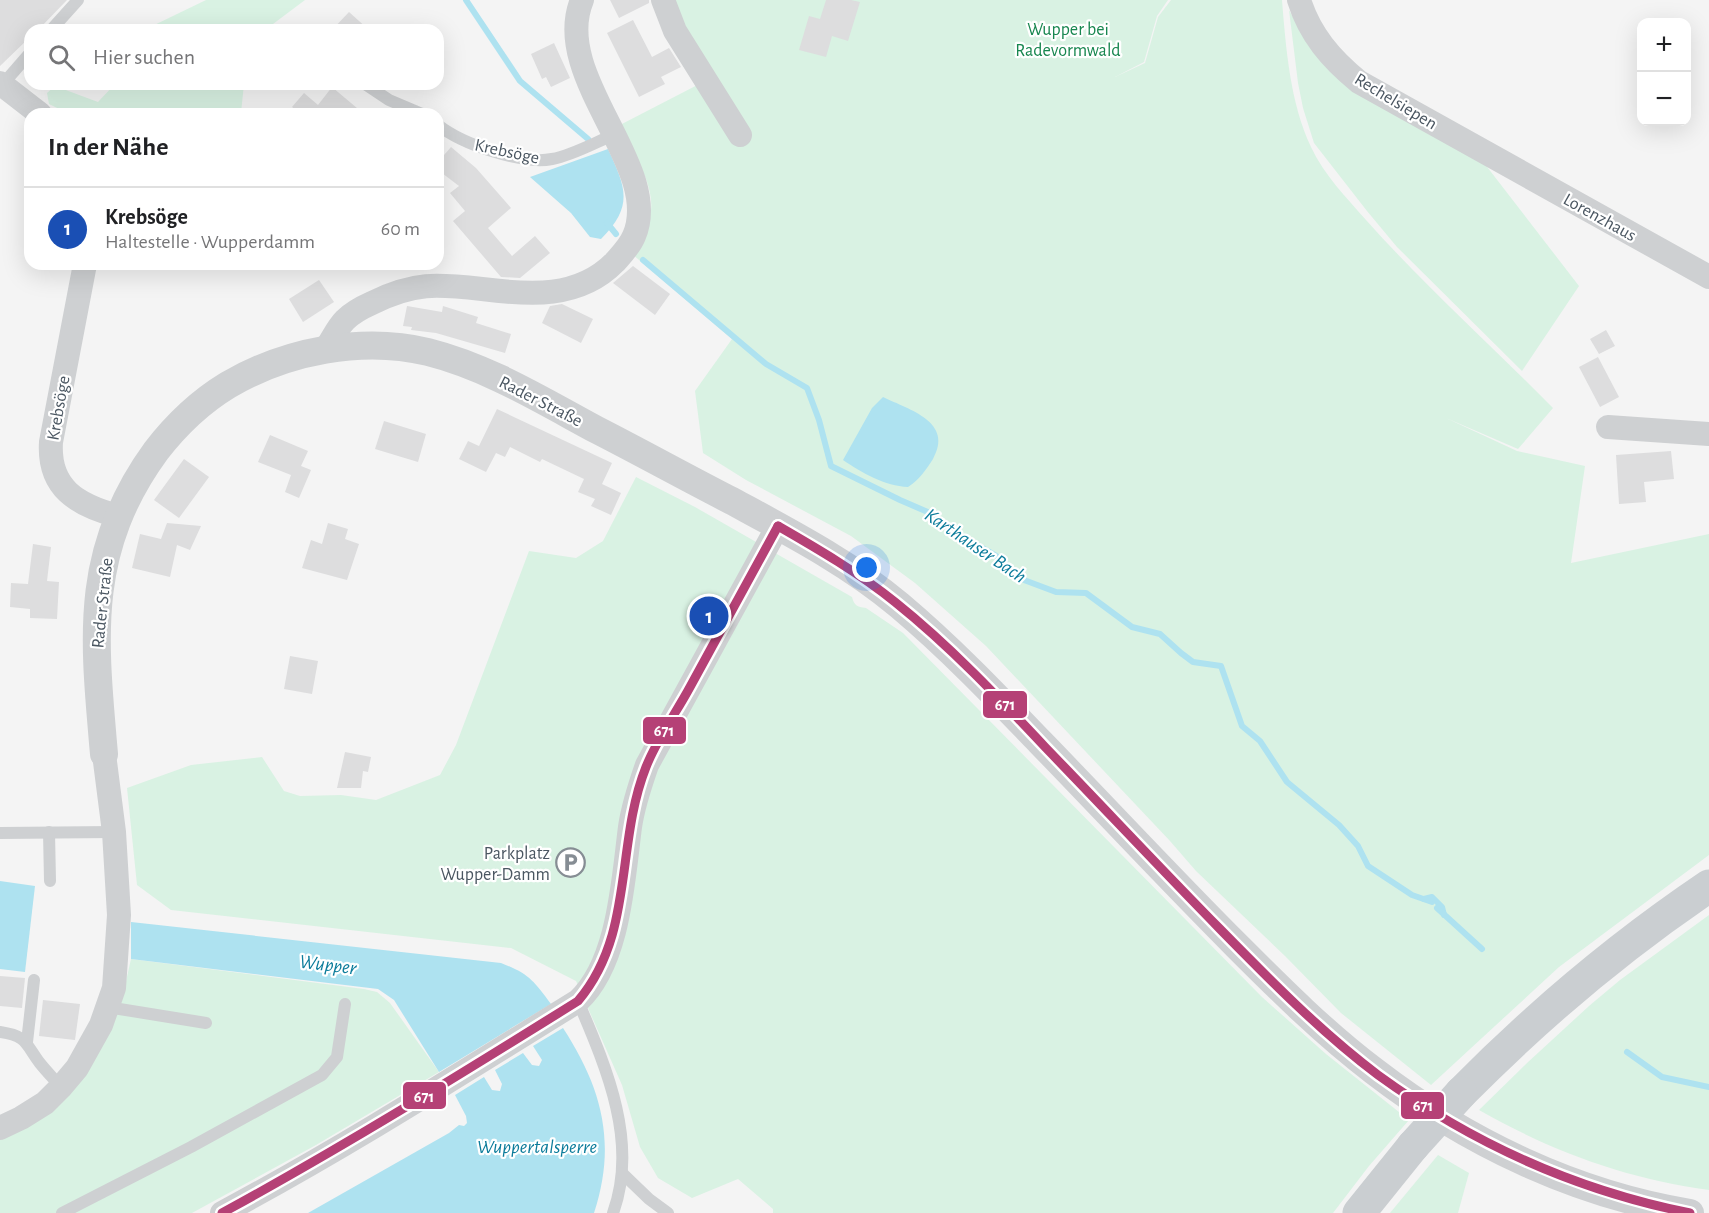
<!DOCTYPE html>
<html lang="de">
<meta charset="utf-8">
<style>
body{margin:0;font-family:"Alegreya Sans",sans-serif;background:#f2f2f2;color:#202124}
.controls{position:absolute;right:18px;top:18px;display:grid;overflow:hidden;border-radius:12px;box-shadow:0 6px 24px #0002}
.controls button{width:54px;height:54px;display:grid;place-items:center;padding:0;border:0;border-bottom:2px solid #e0e0e0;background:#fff;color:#202124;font:30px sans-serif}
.you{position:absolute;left:867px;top:568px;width:21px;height:21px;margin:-15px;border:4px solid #fff;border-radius:50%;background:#1a73e8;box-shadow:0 0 0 9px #1a73e833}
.badge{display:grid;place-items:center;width:39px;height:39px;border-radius:50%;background:#db2777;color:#fff;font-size:20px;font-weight:700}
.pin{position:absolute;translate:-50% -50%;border:3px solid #fff;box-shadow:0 2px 6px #0006}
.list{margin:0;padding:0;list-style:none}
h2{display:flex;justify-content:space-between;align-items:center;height:78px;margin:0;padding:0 24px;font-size:26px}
h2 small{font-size:20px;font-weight:400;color:#757577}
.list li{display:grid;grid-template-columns:39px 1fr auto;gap:18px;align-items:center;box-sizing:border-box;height:84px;padding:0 24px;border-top:2px solid #e0e0e0}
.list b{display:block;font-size:22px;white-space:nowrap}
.list p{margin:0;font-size:20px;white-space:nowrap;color:#757577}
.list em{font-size:20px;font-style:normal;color:#757577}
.icon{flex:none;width:33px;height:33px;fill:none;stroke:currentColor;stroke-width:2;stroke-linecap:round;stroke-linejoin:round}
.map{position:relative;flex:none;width:1709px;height:1213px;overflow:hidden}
.search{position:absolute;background:#fff;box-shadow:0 6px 24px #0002;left:24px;top:24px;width:420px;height:66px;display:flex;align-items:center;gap:15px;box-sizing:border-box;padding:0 21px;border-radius:18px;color:#757577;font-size:22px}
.panel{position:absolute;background:#fff;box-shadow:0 6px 24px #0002;left:24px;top:108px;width:420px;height:162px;border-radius:18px}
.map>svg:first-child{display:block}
.green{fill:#d9f2e3}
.water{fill:#aee2f0}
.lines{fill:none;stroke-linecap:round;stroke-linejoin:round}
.stream{stroke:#aee2f0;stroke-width:6}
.building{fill:#ddddde}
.service{stroke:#ced0d2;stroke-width:12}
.minor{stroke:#ced0d2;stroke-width:24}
.tertiary{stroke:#ced0d2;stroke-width:28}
.primary{stroke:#caced1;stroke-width:33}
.primary-bridge{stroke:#caced1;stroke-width:33}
.bus-1-casing{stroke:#fff;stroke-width:14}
.bus-1{stroke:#b54176;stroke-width:9}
.labels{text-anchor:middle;stroke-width:4.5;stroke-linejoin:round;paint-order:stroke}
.park-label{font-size:18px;fill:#17864f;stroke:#fff}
.street-label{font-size:18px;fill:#4a5661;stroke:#fff}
.poi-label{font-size:18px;fill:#4a5661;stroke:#fff;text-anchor:end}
.water-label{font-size:20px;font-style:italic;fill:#0c7c9b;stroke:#fff}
.line-badge{stroke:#fff;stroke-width:2}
.badge-label{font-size:16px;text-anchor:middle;font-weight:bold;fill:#fff}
</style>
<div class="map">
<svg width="1709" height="1213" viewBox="0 0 1709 1213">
<rect width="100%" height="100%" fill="#f4f4f4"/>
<g class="green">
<path d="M 206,0 L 305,0 L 265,30 L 144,30 Z"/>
<path d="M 670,0 L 1168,0 L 1157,16 L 1144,62 L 1115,77 L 1145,63 L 1158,17 L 1171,0 L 1282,0 C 1286,49 1290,102 1311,147 C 1324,175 1346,197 1366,220 C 1425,286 1491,345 1553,408 L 1518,449 L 1446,418 L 1517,451 L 1585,466 L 1571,563 L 1709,534 L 1709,855 L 1559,967 L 1431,1085 L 1341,1013 L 1285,956 L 1196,871 L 1170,841 L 986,646 L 915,583 L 851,536 L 746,480 L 703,453 L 695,391 L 732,339 L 632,254 C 638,240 649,224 651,210 C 654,181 631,150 618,126 L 707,80 Z"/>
<path d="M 1289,10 L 1308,45 L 1481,159 L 1579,286 L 1522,371 L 1397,247 L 1367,211 L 1314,143 L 1303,108 L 1298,83 Z"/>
<path d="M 115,84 L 244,84 L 241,113 L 69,114 L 49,104 L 47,93 L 55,86 L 98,102 Z"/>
<path d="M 636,477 L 695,507 L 852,597 C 854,605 857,607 866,608 L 903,633 L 1262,997 L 1326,1054 L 1409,1120 L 1369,1166 L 1333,1213 L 773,1213 L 773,1209 L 738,1179 L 692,1198 L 658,1178 L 640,1147 L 622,1085 L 576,981 L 511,948 L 171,910 L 137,885 L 127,788 L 191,765 L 262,757 L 284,791 L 300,796 L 341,795 L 376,800 L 440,775 L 456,745 L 529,551 L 576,558 L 603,541 Z"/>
<path d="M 1709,915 L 1709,1190 C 1627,1179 1551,1151 1479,1110 L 1527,1063 L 1589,1006 L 1620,980 Z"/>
<path d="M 131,959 L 364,989 L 377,992 L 390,1003 L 439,1072 L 316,1145 L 192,1213 L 0,1213 L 0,1136 L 25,1124 L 122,999 Z"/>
<path d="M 1438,1155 L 1469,1173 L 1458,1213 L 1390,1213 Z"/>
</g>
<g class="water">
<path d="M 608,149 C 626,188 634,206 601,239 L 590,237 L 571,213 L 530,177 Z"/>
<path d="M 883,397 C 910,410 954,422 933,459 C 926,470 919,480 908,487 C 885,486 862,473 843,460 L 872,408 Z"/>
<path d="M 0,881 L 35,886 L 25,972 L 0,969 Z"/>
<path d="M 131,922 L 501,963 C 529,974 533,980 551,1004 L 439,1072 L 394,1000 L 378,989 L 131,959 Z"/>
<path d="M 563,1028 C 602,1088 617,1143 594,1213 L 308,1213 L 449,1133 L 459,1125 L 464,1126 L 467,1123 L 466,1116 L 455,1095 L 484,1077 L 492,1090 L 500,1091 L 502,1084 L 495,1070 L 523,1053 L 532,1065 L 539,1066 L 542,1060 L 533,1046 Z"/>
</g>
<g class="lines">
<g class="stream">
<path d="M 466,0 L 520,81 L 588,139"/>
<path d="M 607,223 L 616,234"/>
<path d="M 643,260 L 766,364 L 807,388 L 819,420 L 831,466 L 900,500 L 930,513 L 958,534 L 995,555 L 1024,580 L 1056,592 L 1086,593 L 1132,627 L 1160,634 L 1181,653 L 1193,662 L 1221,666 L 1242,726 L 1260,741 L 1287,782 L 1339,825 L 1358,846 L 1368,866 L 1412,895 L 1432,902"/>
<path d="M 1424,899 L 1432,897 L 1442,907 L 1444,915"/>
<path d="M 1437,908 L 1482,949"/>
<path d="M 1627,1052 L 1662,1077 L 1709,1087"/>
</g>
</g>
<g class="building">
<path d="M 0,0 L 67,0 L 38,30 L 30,30 L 30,37 L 0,66 Z"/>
<path d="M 610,0 L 649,0 L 649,3 L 619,18 Z"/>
<path d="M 826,0 L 851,0 L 860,2 L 848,41 L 832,36 L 826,57 L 799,50 L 809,16 L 820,19 Z"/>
<path d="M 349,12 L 369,30 L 332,30 Z"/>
<path d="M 633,20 L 652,57 L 669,48 L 681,67 L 661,77 L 665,84 L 639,97 L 607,33 Z"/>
<path d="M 554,43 L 570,78 L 551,87 L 546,77 L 542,79 L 531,54 Z"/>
<path d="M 332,87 L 364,114 L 301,114 L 292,107 L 304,93 L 318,105 Z"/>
<path d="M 451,147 L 476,168 L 511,208 L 488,228 L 512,256 L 535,236 L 550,253 L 520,278 L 501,277 L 453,221 L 465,211 L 450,193 L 459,186 L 438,170 L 438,162 Z"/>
<path d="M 633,266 L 670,294 L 655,315 L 613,283 Z"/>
<path d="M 319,280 L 334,302 L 303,322 L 289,299 Z"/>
<path d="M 562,304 L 593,319 L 581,343 L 542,323 L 550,306 Z"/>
<path d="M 407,306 L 442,312 L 443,306 L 478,317 L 476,323 L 511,334 L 505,353 L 436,333 L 411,330 L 412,327 L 403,326 Z"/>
<path d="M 1606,330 L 1615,346 L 1599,354 L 1590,339 Z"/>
<path d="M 1598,357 L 1619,397 L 1600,407 L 1579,367 Z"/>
<path d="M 497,409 L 612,463 L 602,484 L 621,493 L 611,515 L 591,506 L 595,499 L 578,492 L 584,479 L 542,459 L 540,462 L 510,447 L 505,457 L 496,453 L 486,472 L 459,459 L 468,441 L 479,446 Z"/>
<path d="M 384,421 L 426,434 L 418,462 L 375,449 Z"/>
<path d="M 270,435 L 308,451 L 301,466 L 311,470 L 299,498 L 285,492 L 291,475 L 258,462 Z"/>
<path d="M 1671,451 L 1674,479 L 1644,482 L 1646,502 L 1619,504 L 1616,455 Z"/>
<path d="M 184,459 L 209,477 L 179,518 L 154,500 Z"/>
<path d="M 167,523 L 201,526 L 190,550 L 177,545 L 170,577 L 132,568 L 140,534 L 161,539 Z"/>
<path d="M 328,523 L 348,529 L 345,539 L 359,544 L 347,580 L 302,568 L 311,540 L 322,544 Z"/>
<path d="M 33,544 L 51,547 L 47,581 L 59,582 L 57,619 L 30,618 L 30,609 L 10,607 L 11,583 L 28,584 Z"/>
<path d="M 290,656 L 318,661 L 312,694 L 284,689 Z"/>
<path d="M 345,752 L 371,757 L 368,772 L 363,771 L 361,788 L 337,788 Z"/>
<path d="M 0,976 L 25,978 L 22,1008 L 0,1006 Z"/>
<path d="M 43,1000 L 80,1004 L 75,1040 L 39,1036 Z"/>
</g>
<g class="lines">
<g class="service">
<path d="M 51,30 L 78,0"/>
<path d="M 3,84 L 30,53"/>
<path d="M 365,84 L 389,100 L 422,114"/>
<path d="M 438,125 C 462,144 522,165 552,159 C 573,155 594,143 613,135"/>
<path d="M 49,832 L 50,881"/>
<path d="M 0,833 L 114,832"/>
<path d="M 578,1001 C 606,1067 639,1142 613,1213"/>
<path d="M 107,1007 L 206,1023"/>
<path d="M 0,1032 C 27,1036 25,1043 39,1062 C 46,1071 54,1079 61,1087"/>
<path d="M 27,1042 L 34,980"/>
<path d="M 622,1173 L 649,1199 L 668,1213"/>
<path d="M 62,1213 L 191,1147 L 322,1075 L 337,1057 L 345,1004"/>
</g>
<g class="minor">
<path d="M 663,0 L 675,31 L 740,135"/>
<path d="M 1299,0 C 1310,35 1331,59 1359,82 L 1709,277"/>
<path d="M 0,83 L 40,114"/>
<path d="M 85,264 L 51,442 C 48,488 77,505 118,516"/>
<path d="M 325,350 C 332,340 337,328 345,320 C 353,312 363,307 372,303 C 414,282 437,284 482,289 C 529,295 579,299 615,262 C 622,254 630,246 634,236 C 664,167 550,77 582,0"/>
<path d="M 1608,427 L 1709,434"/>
<path d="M 0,1128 L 21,1118 L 45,1103 L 61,1087 L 77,1068 L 101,1025 L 114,988 L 119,915 L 114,832 L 104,754"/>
<path d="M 222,1213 C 344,1148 460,1074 578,1001 C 619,963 623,881 630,827 C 633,806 640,785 647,765 L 778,526"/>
</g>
<path class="tertiary" d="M 104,754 C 94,639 83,551 156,451 C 176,425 200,402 228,385 C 286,351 362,336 428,352 C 488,367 543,401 597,430 C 642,453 687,478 732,501 C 789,532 849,563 899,605 C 949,647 994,694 1040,742 C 1106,810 1170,879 1237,946 C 1281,990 1325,1034 1374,1071 C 1466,1142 1575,1194 1690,1213"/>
<g class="primary">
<path d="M 1461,1093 C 1538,1015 1617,948 1709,886"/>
<path d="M 1359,1213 L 1413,1146"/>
</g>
<path class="primary-bridge" d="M 1413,1146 L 1461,1093"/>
<defs>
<g id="bus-1">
<path d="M 778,526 C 818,549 859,573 895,602 C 950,646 998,697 1046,748 C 1104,808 1161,869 1220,929 C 1270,980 1321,1032 1378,1075 C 1473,1144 1575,1190 1690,1213"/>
<path d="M 222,1213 C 343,1147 461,1074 578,1001 C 635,934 615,845 646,767 C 657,739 676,713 690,687 C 719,633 749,580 778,526"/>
</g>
</defs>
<use href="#bus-1" class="bus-1-casing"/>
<use href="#bus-1" class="bus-1"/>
</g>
<defs>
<symbol id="parking-ring" viewBox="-11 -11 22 22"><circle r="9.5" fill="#fff" stroke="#868d94" stroke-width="1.5"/><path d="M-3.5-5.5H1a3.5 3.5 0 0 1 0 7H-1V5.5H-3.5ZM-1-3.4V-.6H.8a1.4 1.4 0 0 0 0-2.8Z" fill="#868d94"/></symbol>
</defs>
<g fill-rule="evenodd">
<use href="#parking-ring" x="554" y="846" width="33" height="33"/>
</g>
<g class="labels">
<g class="park-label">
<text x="1068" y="35">Wupper bei<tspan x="1068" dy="21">Radevormwald</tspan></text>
</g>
<g class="street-label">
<text transform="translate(1396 101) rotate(31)" y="6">Rechelsiepen</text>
<text transform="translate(507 151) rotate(12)" y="6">Krebsöge</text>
<text transform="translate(1600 217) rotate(29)" y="6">Lorenzhaus</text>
<text transform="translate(541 401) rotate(27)" y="6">Rader Straße</text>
<text transform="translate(58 408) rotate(-80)" y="6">Krebsöge</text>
<text transform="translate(102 603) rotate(-84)" y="6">Rader Straße</text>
</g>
<g class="poi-label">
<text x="550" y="859">Parkplatz<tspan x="550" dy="21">Wupper-Damm</tspan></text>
</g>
<g class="water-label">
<text transform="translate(976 545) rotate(34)" y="7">Karthauser Bach</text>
<text transform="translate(328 964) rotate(7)" y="7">Wupper</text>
<text x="537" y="1153">Wuppertalsperre</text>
</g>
</g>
<g class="line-badge">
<rect x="982" y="690" width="46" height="29" rx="6" fill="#b54176"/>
<rect x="642" y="716" width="45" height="29" rx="6" fill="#b54176"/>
<rect x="402" y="1081" width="45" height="29" rx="6" fill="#b54176"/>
<rect x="1400" y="1091" width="45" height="29" rx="6" fill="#b54176"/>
</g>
<g class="badge-label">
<text x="1005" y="710">671</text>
<text x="664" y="736">671</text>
<text x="424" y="1102">671</text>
<text x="1423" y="1111">671</text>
</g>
</svg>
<div class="controls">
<button>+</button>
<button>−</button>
</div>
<div class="you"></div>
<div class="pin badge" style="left:709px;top:616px;background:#1a4fb4">1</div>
<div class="search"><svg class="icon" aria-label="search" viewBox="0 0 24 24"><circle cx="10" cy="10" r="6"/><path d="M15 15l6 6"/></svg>Hier suchen</div>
<section class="panel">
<h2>In der Nähe<small></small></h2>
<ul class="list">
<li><span class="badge" style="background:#1a4fb4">1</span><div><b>Krebsöge</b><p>Haltestelle · Wupperdamm</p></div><em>60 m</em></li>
</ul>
</section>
</div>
